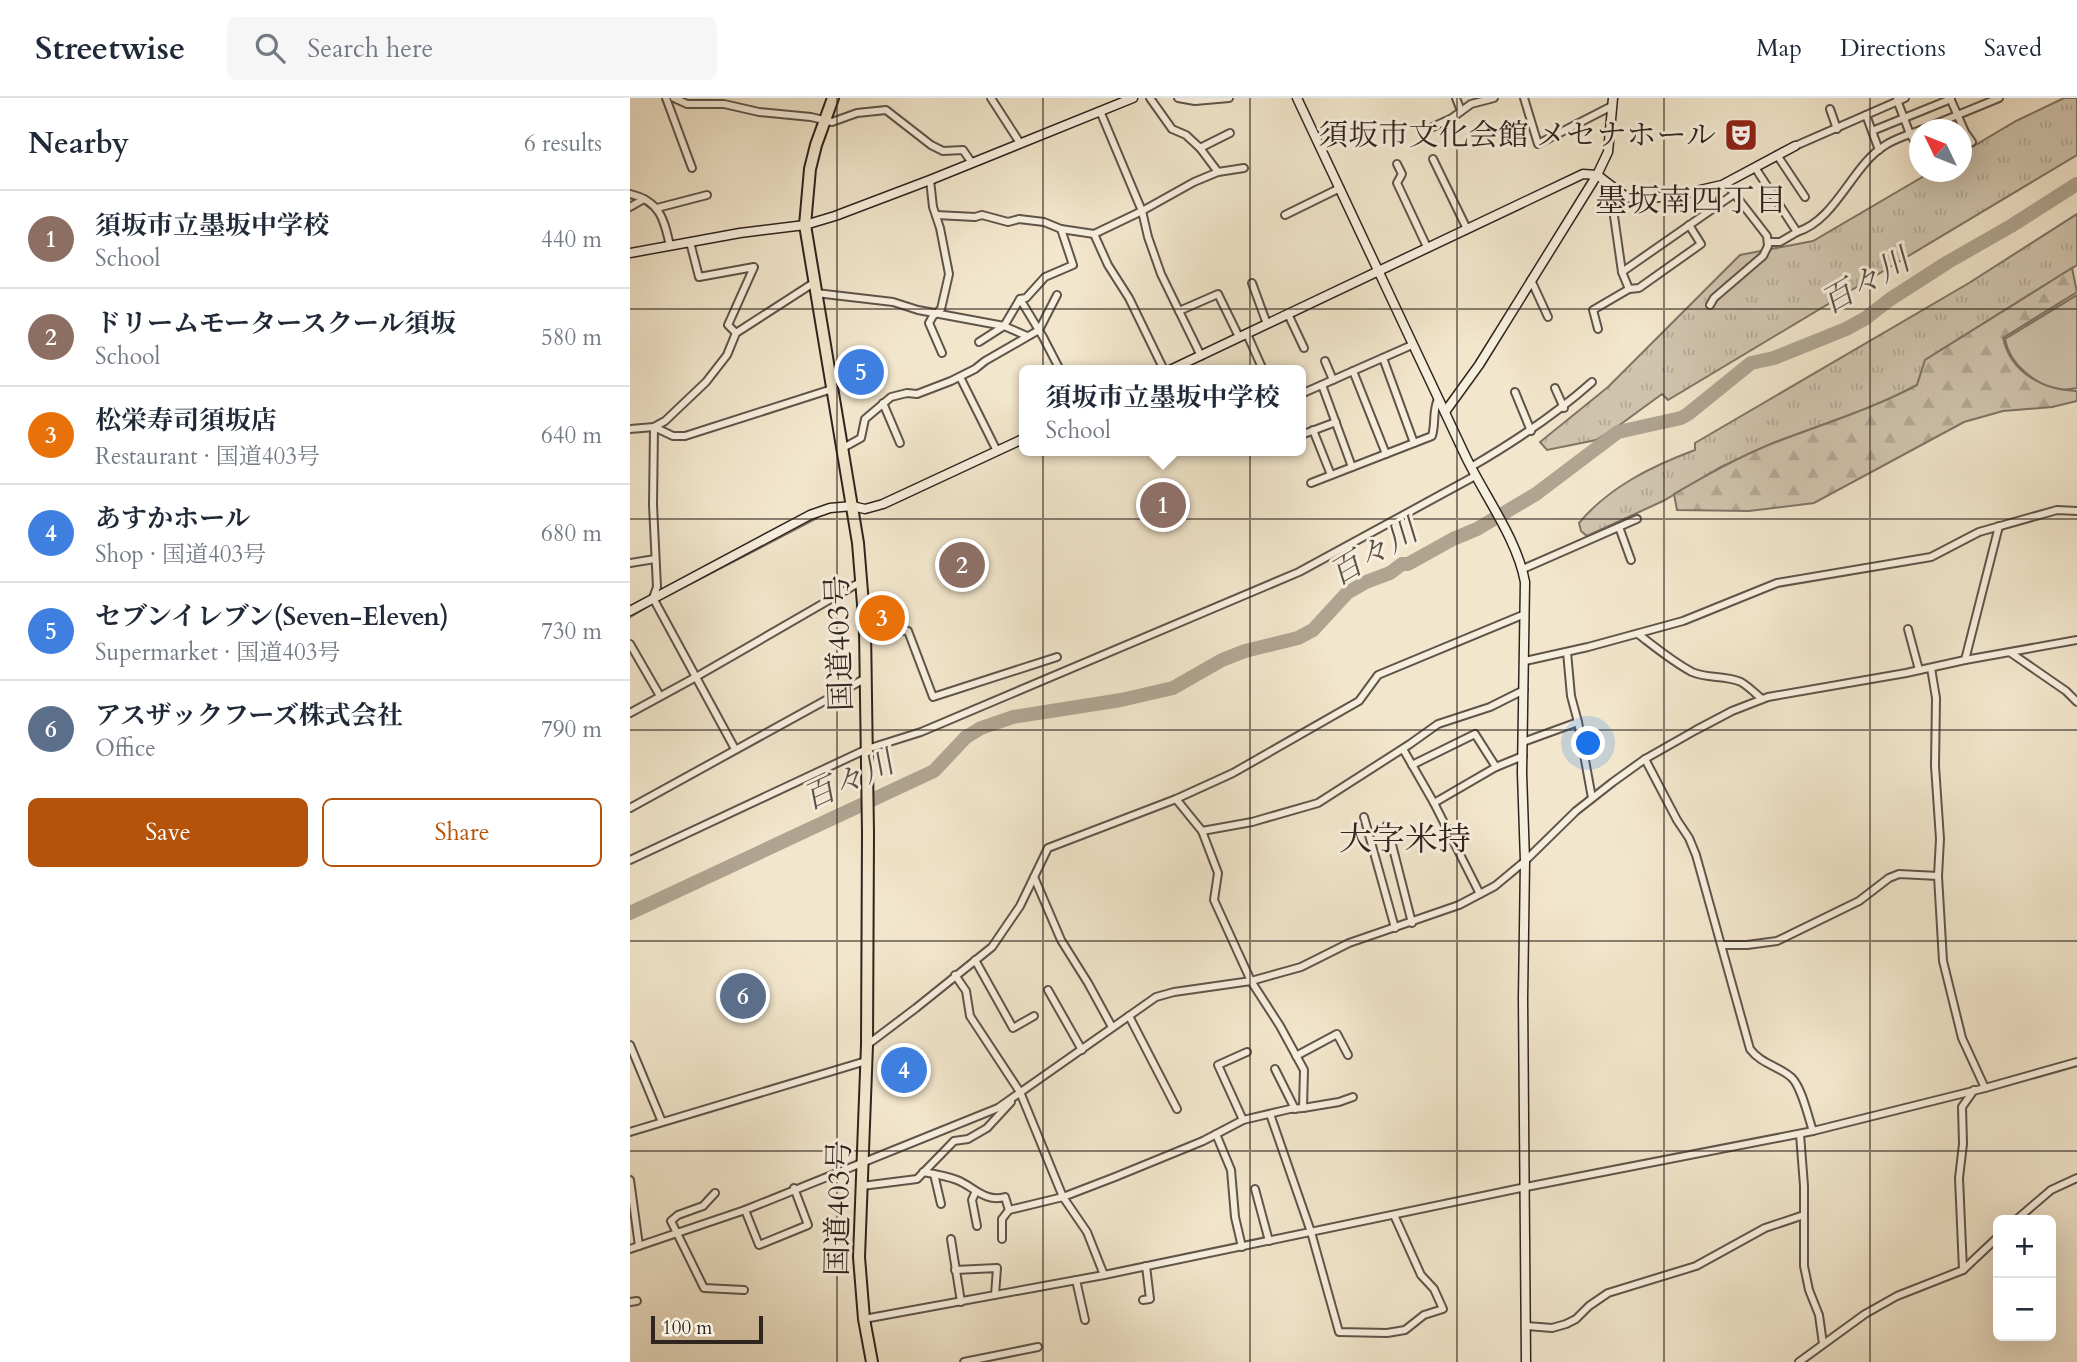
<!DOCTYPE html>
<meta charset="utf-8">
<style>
body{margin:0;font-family:Cardo,"Noto Serif JP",serif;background:#f6f6f7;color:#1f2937}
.controls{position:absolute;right:21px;bottom:21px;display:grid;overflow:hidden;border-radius:10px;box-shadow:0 7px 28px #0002}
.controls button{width:63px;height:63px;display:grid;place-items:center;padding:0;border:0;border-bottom:2px solid #e0e1e3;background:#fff;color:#1f2937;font:35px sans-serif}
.compass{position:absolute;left:1279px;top:21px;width:63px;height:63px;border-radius:50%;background:#fff;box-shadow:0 7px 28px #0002;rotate:313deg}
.scale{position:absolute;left:21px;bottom:18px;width:112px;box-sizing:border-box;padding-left:7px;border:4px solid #30241f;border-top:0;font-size:19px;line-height:24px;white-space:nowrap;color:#30241f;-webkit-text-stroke:5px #f7efde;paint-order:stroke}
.you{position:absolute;left:959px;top:646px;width:24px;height:24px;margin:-18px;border:5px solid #fff;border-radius:50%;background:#1a73e8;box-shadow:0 0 0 10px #1a73e833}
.badge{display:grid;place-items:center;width:46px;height:46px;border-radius:50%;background:#b45309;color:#fff;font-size:23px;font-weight:700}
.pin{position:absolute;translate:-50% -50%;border:4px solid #fff;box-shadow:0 2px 7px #0006}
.popup{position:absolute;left:389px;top:267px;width:287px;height:91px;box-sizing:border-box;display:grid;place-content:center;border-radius:10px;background:#fff;filter:drop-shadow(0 2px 5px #0005);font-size:23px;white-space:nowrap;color:#747a83}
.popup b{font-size:26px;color:#1f2937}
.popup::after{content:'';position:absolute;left:50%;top:100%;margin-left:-14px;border:14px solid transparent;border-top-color:#fff}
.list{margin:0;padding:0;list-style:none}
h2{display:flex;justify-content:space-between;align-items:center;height:91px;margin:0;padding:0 28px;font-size:30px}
h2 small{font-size:23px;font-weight:400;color:#747a83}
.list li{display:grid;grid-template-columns:46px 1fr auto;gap:21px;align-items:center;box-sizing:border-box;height:98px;padding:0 28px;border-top:2px solid #e0e1e3}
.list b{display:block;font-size:26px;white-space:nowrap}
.list p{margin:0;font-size:23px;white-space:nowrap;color:#747a83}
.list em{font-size:23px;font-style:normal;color:#747a83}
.actions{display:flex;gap:14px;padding:21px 28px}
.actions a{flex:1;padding:16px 0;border:2px solid #b45309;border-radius:10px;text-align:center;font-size:24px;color:#b45309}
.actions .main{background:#b45309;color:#fff}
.icon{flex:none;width:38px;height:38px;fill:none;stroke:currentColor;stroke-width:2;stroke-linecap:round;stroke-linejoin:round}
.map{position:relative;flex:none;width:1447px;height:1264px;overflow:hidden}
header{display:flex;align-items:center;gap:42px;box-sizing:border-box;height:98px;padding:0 35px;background:#fff;border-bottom:2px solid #e0e1e3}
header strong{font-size:33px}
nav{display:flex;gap:38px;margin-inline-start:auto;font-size:24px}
.search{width:490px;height:63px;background:#f6f6f7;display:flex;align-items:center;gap:18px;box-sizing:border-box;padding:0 24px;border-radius:10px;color:#747a83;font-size:26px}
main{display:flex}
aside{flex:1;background:#fff}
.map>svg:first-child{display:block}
.grass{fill:url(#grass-tufts);stroke:#807467;stroke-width:2}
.forest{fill:url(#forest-firs);stroke:#807467;stroke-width:2}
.park{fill:#d1c5af;stroke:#807467;stroke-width:2}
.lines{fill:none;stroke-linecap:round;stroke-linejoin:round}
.stream{stroke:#7d7163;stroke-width:2.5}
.river{stroke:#b0a491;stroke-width:14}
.street-casing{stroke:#60544a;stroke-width:10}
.secondary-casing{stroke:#30241f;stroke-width:11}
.highway-casing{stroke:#30241f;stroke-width:14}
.street{stroke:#f7efde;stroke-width:6}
.secondary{stroke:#f7efde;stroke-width:8}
.highway{stroke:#f2e6cc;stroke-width:10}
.grid{fill:none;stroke:#30241f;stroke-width:2;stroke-opacity:0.55}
.labels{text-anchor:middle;stroke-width:6;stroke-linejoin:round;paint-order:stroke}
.poi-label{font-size:30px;fill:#30241f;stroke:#f7efde;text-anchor:end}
.street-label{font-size:30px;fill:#30241f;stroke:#f7efde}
.neighbourhood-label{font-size:32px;fill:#30241f;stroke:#f7efde}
.water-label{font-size:32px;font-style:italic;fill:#5d5147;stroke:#f7efde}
.quarter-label{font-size:33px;fill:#30241f;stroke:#f7efde}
</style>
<header>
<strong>Streetwise</strong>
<div class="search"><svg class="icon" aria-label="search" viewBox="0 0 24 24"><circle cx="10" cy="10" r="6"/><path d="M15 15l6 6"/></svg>Search here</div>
<nav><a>Map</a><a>Directions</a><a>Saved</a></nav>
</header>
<main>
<aside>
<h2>Nearby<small>6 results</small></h2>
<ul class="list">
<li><span class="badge" style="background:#8d6e63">1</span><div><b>須坂市立墨坂中学校</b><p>School</p></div><em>440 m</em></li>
<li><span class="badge" style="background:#8d6e63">2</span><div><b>ドリームモータースクール須坂</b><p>School</p></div><em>580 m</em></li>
<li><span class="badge" style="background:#e8710a">3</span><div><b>松栄寿司須坂店</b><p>Restaurant · 国道403号</p></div><em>640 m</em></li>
<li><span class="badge" style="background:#3f7fe0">4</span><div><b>あすかホール</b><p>Shop · 国道403号</p></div><em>680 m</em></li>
<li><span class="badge" style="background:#3f7fe0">5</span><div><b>セブンイレブン(Seven-Eleven)</b><p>Supermarket · 国道403号</p></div><em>730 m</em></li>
<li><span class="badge" style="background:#5c6f8a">6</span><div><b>アスザックフーズ株式会社</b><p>Office</p></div><em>790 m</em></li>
</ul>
<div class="actions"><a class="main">Save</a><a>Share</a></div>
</aside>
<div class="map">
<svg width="1447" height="1264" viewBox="0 0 1447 1264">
<defs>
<pattern id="grass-tufts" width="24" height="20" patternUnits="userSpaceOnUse" patternTransform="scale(1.75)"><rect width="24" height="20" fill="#d1c5af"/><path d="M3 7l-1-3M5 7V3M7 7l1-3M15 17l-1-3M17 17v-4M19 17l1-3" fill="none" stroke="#b4a996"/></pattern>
<pattern id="forest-firs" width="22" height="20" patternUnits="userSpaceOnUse" patternTransform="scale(1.75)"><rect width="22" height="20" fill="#d1c5af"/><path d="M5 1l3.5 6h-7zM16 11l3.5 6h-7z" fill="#b4a996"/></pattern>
</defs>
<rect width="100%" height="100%" fill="#f2e6cc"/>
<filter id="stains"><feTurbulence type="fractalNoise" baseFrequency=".00286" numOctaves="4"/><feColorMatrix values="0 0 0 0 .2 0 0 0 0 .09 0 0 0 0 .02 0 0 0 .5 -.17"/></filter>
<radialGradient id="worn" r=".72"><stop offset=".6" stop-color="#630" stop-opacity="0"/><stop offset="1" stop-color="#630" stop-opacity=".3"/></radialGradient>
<g class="grass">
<path d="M 1434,0 L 1447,0 L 1447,57 L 1038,302 L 1032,296 L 991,326 L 966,342 L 917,352 L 910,344 L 978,289 L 1110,157 L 1183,143 L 1301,74 L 1332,74 L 1332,55 L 1386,23 Z"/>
<path d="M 1447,116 L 1447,167 L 1296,262 L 1287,287 L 1255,304 L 1143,345 L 1091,369 L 1033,403 L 957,438 L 951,433 L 949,425 C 979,389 1022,368 1065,352 L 1065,345 L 1339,185 Z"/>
</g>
<path class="forest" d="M 1442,170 L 1447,194 L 1373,240 C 1381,275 1413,292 1447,293 L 1447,303 L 1422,309 L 1373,313 L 1334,324 L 1184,405 L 1119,413 L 1047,412 L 1044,396 C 1077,377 1110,358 1146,344 C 1193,326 1242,311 1287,287 L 1295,262 Z"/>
<path class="park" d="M 1447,197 L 1447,290 C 1442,291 1435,292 1430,291 C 1405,287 1379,266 1375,241 Z"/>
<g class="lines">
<g class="stream">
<path d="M 31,501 L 187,420"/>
<path d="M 0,519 L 25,504"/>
</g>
<path class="river" d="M 0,815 L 304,673 L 336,639 L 351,630 L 383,619 L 491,602 L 543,590 L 592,562 L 615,553 L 668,540 L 683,532 L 717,495 L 736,484 L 760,475 L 772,466 L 778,466 L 823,441 L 847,431 L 906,396 L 988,334 L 1051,320 L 1058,316 L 1121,265 L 1144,260 L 1216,231 L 1236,220 L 1259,202 L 1318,164 L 1381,128 L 1447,86"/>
<defs>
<g id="street">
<path d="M 36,0 L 62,70"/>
<path d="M 44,0 L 57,6 L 94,6 L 129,14 L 181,19 L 202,24 L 227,15 L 256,12 L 301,47 L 313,53 L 333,52 L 342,65"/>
<path d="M 361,0 L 390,45"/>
<path d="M 520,0 L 542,31 L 556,37 L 570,50 L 588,74"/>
<path d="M 548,0 L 565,3 L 599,0"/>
<path d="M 826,0 L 831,13"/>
<path d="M 894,0 L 908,46 L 982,8"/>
<path d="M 1320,0 L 1335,34 L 1342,44"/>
<path d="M 1267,2 L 1280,36 L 1290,51"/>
<path d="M 1200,11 L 1207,31"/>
<path d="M 470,13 L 512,113 L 518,139 L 531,176 L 571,258"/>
<path d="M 1236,17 L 1249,52"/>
<path d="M 1291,32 L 1369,0"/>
<path d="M 1242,33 L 1321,1"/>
<path d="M 792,34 L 822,20 L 841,6 L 864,0"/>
<path d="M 1165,48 L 1275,0"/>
<path d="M 570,50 L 600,35"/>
<path d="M 1147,57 L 1175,99"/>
<path d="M 803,61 L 837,131"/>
<path d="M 767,66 L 772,76 L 767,85 L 797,149"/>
<path d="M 1126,71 L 1167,134 C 1206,122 1222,68 1254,48 C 1264,41 1278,37 1290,32"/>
<path d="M 300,82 L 303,109 L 310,130 L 319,176 L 311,211 L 303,218 L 299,225 L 312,255"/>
<path d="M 0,96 C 30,103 34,121 40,148"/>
<path d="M 0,109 L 14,101"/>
<path d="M 27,110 L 77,97"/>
<path d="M 306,117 L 345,119 L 352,117 L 378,124 L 389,121 L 414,124 L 431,131 L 464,136 L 512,113 L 564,84 L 588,74 L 614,70"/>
<path d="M 655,117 L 710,90"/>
<path d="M 464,136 L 478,167 L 499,200 L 534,272"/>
<path d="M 60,144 L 69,179 L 124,169 L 98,227 L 106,235"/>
<path d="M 1138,144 L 1150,144 L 1167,134"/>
<path d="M 992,174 L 1104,96"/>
<path d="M 901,182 L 918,219"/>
<path d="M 622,185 L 637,226"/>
<path d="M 999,191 L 1009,190 L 1071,146 L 1059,127"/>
<path d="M 186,195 L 263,204 L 288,212 L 374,228 L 397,238"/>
<path d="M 390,201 L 413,239 L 430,272"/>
<path d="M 1080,207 L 1084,200 L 1133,158 L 1138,148 L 1137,138 L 1096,85"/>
<path d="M 549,213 L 588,196 L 609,239"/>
<path d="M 658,216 L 674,250"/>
<path d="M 968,231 L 963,212 L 999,191 L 992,174 L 983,111 L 990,95"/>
<path d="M 617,236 L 633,272"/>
<path d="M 349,244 L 374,228 L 390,201 L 396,200 L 415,179 L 443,167 L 431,131"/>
<path d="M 753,260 L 784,345"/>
<path d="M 695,263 L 703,282"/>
<path d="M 723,273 L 756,356"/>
<path d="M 330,279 L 367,353"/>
<path d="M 692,287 L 722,369"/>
<path d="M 925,290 L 934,310"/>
<path d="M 885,294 L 901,333"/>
<path d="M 671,296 L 782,247"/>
<path d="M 253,305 L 270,345"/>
<path d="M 24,329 L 23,407 L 27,489 L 23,500 L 105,651"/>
<path d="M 24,329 L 43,338 L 55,338 L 202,291"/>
<path d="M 0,331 L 24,329 L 35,323 L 76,284 L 97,257 L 106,235 L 185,184"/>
<path d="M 683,332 L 701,377"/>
<path d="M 671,337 L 706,324"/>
<path d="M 213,350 L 231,340 L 235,321 L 261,299 L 277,295 L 287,296 L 321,283 L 345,271 L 355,263 L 409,232 L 427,197"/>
<path d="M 841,369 C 884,344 925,317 962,284"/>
<path d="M 681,385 L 802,338 C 806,324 802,315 808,301"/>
<path d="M 989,429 L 1001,462"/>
<path d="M 0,465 L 25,461"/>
<path d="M 893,471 L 1007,421"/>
<path d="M 235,531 L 278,533 L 303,599 L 427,559"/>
<path d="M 1278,531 L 1289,572"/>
<path d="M 1008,536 C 1025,549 1043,564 1062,574 C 1078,581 1095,577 1111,584 C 1118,588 1126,596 1132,601"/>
<path d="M 0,546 L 30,598"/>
<path d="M 937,554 L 941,598 L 948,624"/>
<path d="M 1381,555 L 1436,593 L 1447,604"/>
<path d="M 1335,562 L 1369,428"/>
<path d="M 895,563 L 958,549 L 1053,523 L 1147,485 L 1301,459 L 1349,434 L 1427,412 L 1447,413"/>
<path d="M 1301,570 L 1306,600 L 1305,668 L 1310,741 L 1308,778 L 1313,863 L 1332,940 L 1355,990"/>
<path d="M 0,615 L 66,579 L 232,483"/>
<path d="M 893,644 L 948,624 L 962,700"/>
<path d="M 773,651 L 804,705 L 850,796"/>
<path d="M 1015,661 L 1047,722 L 1059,740 L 1066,757 L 1120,951 C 1131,966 1149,968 1162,980 C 1172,990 1178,1019 1183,1033"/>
<path d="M 782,667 L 845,636 L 866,669"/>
<path d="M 804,705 L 866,669 L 893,658"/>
<path d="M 0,710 L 236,580"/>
<path d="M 734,719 L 765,830"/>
<path d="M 757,727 L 782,825"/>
<path d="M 572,733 L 622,724 L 688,705 L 780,646 L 808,626 L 860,609 L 894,592"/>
<path d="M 0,762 L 237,651 L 291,634 L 669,474 L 845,378"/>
<path d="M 404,779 L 431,842 L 458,885 L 482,929"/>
<path d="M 1093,847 L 1117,847 L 1147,843 L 1229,803 L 1259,780 L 1269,776 L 1308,778"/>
<path d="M 345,862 L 383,930 L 404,918"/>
<path d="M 325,877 L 336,893 L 340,918 L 390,994 L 433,1099 L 457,1134 L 474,1177"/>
<path d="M 418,892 L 452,952"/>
<path d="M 499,918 L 547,1011"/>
<path d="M 0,947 L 32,1024"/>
<path d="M 237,947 L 286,910 L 362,849 L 390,808 L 418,750 L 546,701 L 603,675 L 729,603 L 748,577 L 895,516"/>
<path d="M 666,958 L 707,936 L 718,957"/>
<path d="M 645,971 L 665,1011"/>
<path d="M 673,1010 L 709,1004 L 723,999"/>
<path d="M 640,1016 L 681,1134 L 709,1234 L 757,1235 L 775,1232 L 794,1217 L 813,1211 L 804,1191 L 791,1177 L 764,1117"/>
<path d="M 613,1022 L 588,967 L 617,954"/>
<path d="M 0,1034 L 236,963"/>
<path d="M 586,1036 L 601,1072 L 605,1119 L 612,1149"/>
<path d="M 1170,1036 L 1174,1088 L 1174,1168 L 1179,1192 L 1189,1217 L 1193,1246"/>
<path d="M 293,1074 C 305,1076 317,1078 327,1082 C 343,1088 355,1105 375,1099 L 379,1112"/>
<path d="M 304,1076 L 311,1106"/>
<path d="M 0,1082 L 9,1148"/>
<path d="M 232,1088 L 287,1081 L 324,1043 L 338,1041 L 357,1030 L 381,1004"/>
<path d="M 625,1091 L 639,1143"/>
<path d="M 85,1095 L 73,1108 L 48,1117 L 41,1123 L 74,1190 L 114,1192"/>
<path d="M 345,1095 L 342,1102 L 347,1128"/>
<path d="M 115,1112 L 129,1147 L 178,1127 L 164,1090"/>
<path d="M 1386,1122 L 1421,1092 L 1447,1080"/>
<path d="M 321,1141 L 331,1204"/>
<path d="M 372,1141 L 372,1121 L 379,1112 L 433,1099 L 485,1079 L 573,1043 L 613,1022 L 660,1011 L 673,1010 L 674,972 L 650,928 L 621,883 L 584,802 L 588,775 L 572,733 L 546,701"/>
<path d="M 0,1151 L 115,1112 L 368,1010 L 526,899 L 544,894 L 621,883 L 671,869 L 719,845 L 829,807 L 865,788 L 895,763 L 946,713 L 983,684 L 1015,661 L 1066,632 L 1102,613 L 1138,599 L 1276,575 L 1335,562 L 1447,542"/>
<path d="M 325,1172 L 367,1170 L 365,1197"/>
<path d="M 1333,1172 L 1329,1080 L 1333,1046 L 1332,1009 L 1344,992"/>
<path d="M 446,1182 L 455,1222"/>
<path d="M 513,1202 L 520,1201 L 516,1168"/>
<path d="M 0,1204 L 7,1203"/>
<path d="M 234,1221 L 474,1177 L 896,1089 L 1183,1033 L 1355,990 L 1447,964"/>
<path d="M 897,1228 L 922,1230 L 936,1226 L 946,1221 L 959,1208 L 978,1195 L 1066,1168 L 1135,1130 L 1174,1117"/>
<path d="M 334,1264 L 408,1249"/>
<path d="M 1169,1264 L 1235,1216 L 1267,1198 L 1333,1172 L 1368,1139"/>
</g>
<g id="secondary">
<path d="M 667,0 C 723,118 778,237 834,355 C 853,396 887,440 895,484 L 892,675 L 895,763 L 893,900 L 896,1264"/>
<path d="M 0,155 L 110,135 L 175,127 L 205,118 L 300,82 L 503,0"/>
<path d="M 540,272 L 953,76 L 967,77 L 996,99 L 1011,101 L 1048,97 L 1092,87 L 1165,48"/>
<path d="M 815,314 L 849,267 L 967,77 L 978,54 L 983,0"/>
<path d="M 0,513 L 180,417 L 200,410 L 222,408 L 235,411 L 253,406 L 395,340"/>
</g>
<path id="highway" d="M 203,0 L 186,47 L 180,71 L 175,127 L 228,445 L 235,531 L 238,735 L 237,947 L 229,1159 L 234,1221 L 242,1264"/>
</defs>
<use href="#street" class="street-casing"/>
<use href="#secondary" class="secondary-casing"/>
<use href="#highway" class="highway-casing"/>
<use href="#street" class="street"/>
<use href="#secondary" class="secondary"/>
<use href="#highway" class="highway"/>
</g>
<path class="grid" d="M 207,0 L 207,1264M 413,0 L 413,1264M 620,0 L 620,1264M 827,0 L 827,1264M 1034,0 L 1034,1264M 1240,0 L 1240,1264M 0,211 L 1447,211M 0,421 L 1447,421M 0,632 L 1447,632M 0,843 L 1447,843M 0,1053 L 1447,1053"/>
<defs>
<symbol id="theatre-square" viewBox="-11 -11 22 22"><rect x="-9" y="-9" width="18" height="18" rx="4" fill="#8f2418" stroke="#f7efde"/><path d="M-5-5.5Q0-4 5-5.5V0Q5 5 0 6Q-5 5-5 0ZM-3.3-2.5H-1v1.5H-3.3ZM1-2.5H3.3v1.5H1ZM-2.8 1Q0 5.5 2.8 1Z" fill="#fff"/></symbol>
</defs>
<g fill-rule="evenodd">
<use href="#theatre-square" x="1092" y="18" width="38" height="38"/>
</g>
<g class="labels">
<g class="poi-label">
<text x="1086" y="47">須坂市文化会館 メセナホール</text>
</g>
<g class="street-label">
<text transform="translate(209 545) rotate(-92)" y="10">国道403号</text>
<text transform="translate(208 1110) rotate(-89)" y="10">国道403号</text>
</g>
<g class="neighbourhood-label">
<text x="1061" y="113">墨坂南四丁目</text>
</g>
<g class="water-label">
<text transform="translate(1235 183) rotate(-30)" y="11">百々川</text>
<text transform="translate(743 454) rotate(-31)" y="11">百々川</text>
<text transform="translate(218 682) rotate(-25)" y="11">百々川</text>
</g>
<g class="quarter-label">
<text x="775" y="752">大字米持</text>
</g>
</g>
<rect width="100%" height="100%" filter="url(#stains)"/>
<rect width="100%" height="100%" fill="url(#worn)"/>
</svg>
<div class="controls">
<button>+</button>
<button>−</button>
</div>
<svg class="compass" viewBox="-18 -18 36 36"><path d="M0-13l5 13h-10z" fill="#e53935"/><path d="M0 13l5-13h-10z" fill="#747a83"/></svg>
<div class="scale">100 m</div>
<div class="you"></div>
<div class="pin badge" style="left:533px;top:407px;background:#8d6e63">1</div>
<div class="popup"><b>須坂市立墨坂中学校</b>School</div>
<div class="pin badge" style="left:332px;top:467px;background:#8d6e63">2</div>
<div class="pin badge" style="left:252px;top:520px;background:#e8710a">3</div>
<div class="pin badge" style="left:274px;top:972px;background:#3f7fe0">4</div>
<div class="pin badge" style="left:231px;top:274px;background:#3f7fe0">5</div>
<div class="pin badge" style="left:113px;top:898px;background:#5c6f8a">6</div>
</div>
</main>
